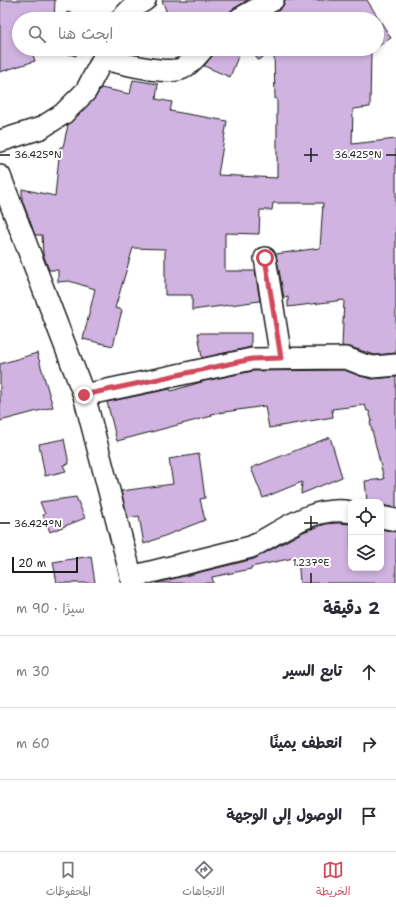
<!DOCTYPE html>
<html lang="ar">
<meta charset="utf-8">
<style>
body{margin:0;font-family:"Shantell Sans","Playpen Sans Arabic",sans-serif;background:#f7f7f7;color:#2b2b33;direction:rtl}
.controls{position:absolute;right:12px;bottom:12px;display:grid;overflow:hidden;border-radius:8px;box-shadow:0 2px 6px #0003}
.controls button{width:36px;height:36px;display:grid;place-items:center;padding:0;border:0;border-bottom:1px solid #e1e1e2;background:#fff;color:#2b2b33;font:20px sans-serif}
.scale{position:absolute;left:12px;bottom:10px;width:66px;box-sizing:border-box;padding-left:4px;border:2px solid #1c1c1c;border-top:0;font-size:11px;line-height:14px;white-space:nowrap;color:#1c1c1c;-webkit-text-stroke:3px #fff;paint-order:stroke}
.stop{position:absolute;width:12px;height:12px;margin:-9px;border:3px solid #d1495b;border-radius:50%;background:#fff}
.stop.end{background:#d1495b;border-color:#fff;box-shadow:0 1px 4px #0008}
.list{margin:0;padding:0;list-style:none}
h2{display:flex;justify-content:space-between;align-items:center;height:52px;margin:0;padding:0 16px;font-size:17px}
h2 small{font-size:13px;font-weight:400;color:#7c7c81}
.list li{display:grid;grid-template-columns:26px 1fr auto;gap:12px;align-items:center;box-sizing:border-box;height:72px;padding:0 16px;border-top:1px solid #e1e1e2}
.list b{display:block;font-size:15px;white-space:nowrap}
.list em{font-size:13px;font-style:normal;color:#7c7c81}
.icon{flex:none;width:22px;height:22px;fill:none;stroke:currentColor;stroke-width:2;stroke-linecap:round;stroke-linejoin:round}
.map{position:relative;flex:none;width:396px;height:583px;overflow:hidden;direction:ltr}
.search{position:absolute;background:#fff;box-shadow:0 2px 6px #0003;left:12px;right:12px;top:12px;height:44px;display:flex;align-items:center;gap:10px;box-sizing:border-box;padding:0 14px;border-radius:22px;color:#7c7c81;font-size:15px}
.sheet{height:268px;background:#fff}
nav{display:flex;justify-content:space-around;align-items:center;box-sizing:border-box;height:56px;border-top:1px solid #e1e1e2;background:#fff;font-size:11px;color:#7c7c81}
nav a{display:grid;justify-items:center;gap:2px}
nav .on{color:#d1495b}
.map>svg:first-child{display:block}
.building{fill:#d0b3e0;stroke:#1c1c1c}
.lines{fill:none;stroke-linecap:round;stroke-linejoin:round}
.minor-casing{stroke:#1c1c1c;stroke-width:24}
.minor{stroke:#fff;stroke-width:21}
.route{stroke:#d1495b;stroke-width:5}
.ticks{fill:none;stroke:#1c1c1c;stroke-width:1.5}
.ticks-label{font-size:10px;text-anchor:middle;fill:#1c1c1c;stroke:#fff;stroke-width:4;stroke-linejoin:round;paint-order:stroke}
</style>
<div class="map">
<svg width="396" height="583" viewBox="0 0 396 583">
<rect width="100%" height="100%" fill="#fff"/>
<filter id="ink" filterUnits="userSpaceOnUse"><feTurbulence type="fractalNoise" baseFrequency=".025" numOctaves="2"/><feDisplacementMap in="SourceGraphic" scale="8" xChannelSelector="R" yChannelSelector="G"/><feConvolveMatrix kernelMatrix="1 2 1 2 8 2 1 2 1" color-interpolation-filters="sRGB"/></filter>
<g filter="url(#ink)">
<g class="building">
<path d="M 0,0 L 55,0 L 54,19 L 19,19 L 19,49 L 31,49 L 35,61 L 0,72 Z"/>
<path d="M 162,0 L 248,0 L 233,9 L 229,13 L 227,19 L 169,19 Z"/>
<path d="M 285,0 L 367,0 L 391,38 L 377,47 L 377,19 L 264,19 L 279,10 L 283,6 Z"/>
<path d="M 67,12 L 85,17 L 85,19 L 65,19 Z"/>
<path d="M 58,49 L 77,49 L 76,56 L 57,51 Z"/>
<path d="M 215,49 L 241,49 L 230,77 L 204,66 L 212,56 Z"/>
<path d="M 252,49 L 374,49 L 371,51 L 370,107 L 353,109 L 352,144 L 396,139 L 396,353 L 375,355 L 350,347 L 342,346 L 344,300 L 288,307 L 288,297 L 284,298 L 276,254 L 320,248 L 323,203 L 273,203 L 272,210 L 260,210 L 259,234 L 225,233 L 225,271 L 255,271 L 260,301 L 192,310 L 192,295 L 165,295 L 165,249 L 133,248 L 115,308 L 122,310 L 113,346 L 83,339 L 95,289 L 69,281 L 58,282 L 58,270 L 49,270 L 43,254 L 42,235 L 35,235 L 22,200 L 22,189 L 55,196 L 60,147 L 63,147 L 68,125 L 94,99 L 101,88 L 130,94 L 133,80 L 158,84 L 156,99 L 172,102 L 170,111 L 227,121 L 218,175 L 277,178 L 277,99 L 275,99 L 274,51 L 258,60 Z"/>
<path d="M 198,333 L 251,333 L 251,347 L 202,358 Z"/>
<path d="M 37,353 L 53,407 L 0,421 L 0,364 Z"/>
<path d="M 344,370 L 360,376 L 372,379 L 396,377 L 396,508 L 381,505 L 381,502 L 367,502 L 365,481 L 384,479 L 370,422 L 372,421 L 369,411 L 367,411 L 365,405 L 332,409 L 333,417 L 269,428 L 265,406 L 211,414 L 212,416 L 117,441 L 107,402 L 170,389 L 171,391 L 205,381 L 253,371 Z"/>
<path d="M 330,437 L 342,477 L 301,494 L 302,482 L 263,498 L 251,468 Z"/>
<path d="M 64,439 L 69,464 L 63,465 L 66,471 L 45,476 L 39,444 Z"/>
<path d="M 199,454 L 205,498 L 200,499 L 205,520 L 144,544 L 139,516 L 128,518 L 121,491 L 173,484 L 169,459 Z"/>
<path d="M 76,497 L 85,518 L 50,532 L 43,515 L 45,514 L 40,502 Z"/>
<path d="M 337,523 L 351,524 L 351,568 L 381,568 L 381,529 L 396,532 L 396,583 L 300,583 L 298,557 L 251,567 L 251,569 L 212,577 L 213,583 L 156,583 L 254,559 L 303,532 L 326,524 Z"/>
<path d="M 91,556 L 95,583 L 57,583 L 53,562 Z"/>
</g>
<g class="lines">
<defs>
<g id="minor">
<path d="M 121,19 L 131,9 L 145,0"/>
<path d="M 239,19 L 273,0"/>
<path d="M 103,59 C 122,63 167,76 183,68 C 192,63 197,56 203,49"/>
<path d="M 0,141 L 41,128 L 63,114 L 86,91 L 108,49"/>
<path d="M 0,176 L 84,395 L 133,583"/>
<path d="M 265,258 L 281,358"/>
<path d="M 84,395 L 252,359 L 346,358 L 364,365 L 374,367 L 396,365"/>
<path d="M 381,517 L 396,520"/>
<path d="M 131,577 L 251,547 C 282,531 313,505 351,512"/>
</g>
</defs>
<use href="#minor" class="minor-casing"/>
<use href="#minor" class="minor"/>
</g>
</g>
<g class="lines" filter="url(#ink)">
<path class="route" d="M 84,395 L 252,359 L 281,358 L 265,258"/>
</g>
<path class="ticks" d="M 311,148 L 311,162M 0,155 L 10,155M 304,155 L 318,155M 386,155 L 396,155M 311,516 L 311,530M 0,523 L 10,523M 304,523 L 318,523M 311,573 L 311,583"/>
<g class="ticks-label">
<text x="38" y="158">36.425°N</text>
<text x="358" y="158">36.425°N</text>
<text x="38" y="527">36.424°N</text>
<text x="311" y="566">1.237°E</text>
</g>
</svg>
<div class="controls">
<button><svg class="icon" aria-label="locate" viewBox="0 0 24 24"><circle cx="12" cy="12" r="6"/><path d="M12 2v4M12 18v4M2 12h4M18 12h4"/></svg></button>
<button><svg class="icon" aria-label="layers" viewBox="0 0 24 24"><path d="M12 4l9 5-9 5-9-5zM3 14l9 5 9-5"/></svg></button>
</div>
<div class="scale">20 m</div>
<div class="stop" style="left:265px;top:258px"></div>
<div class="stop end" style="left:84px;top:395px"></div>
<div class="search"><svg class="icon" aria-label="search" viewBox="0 0 24 24"><circle cx="10" cy="10" r="6"/><path d="M15 15l6 6"/></svg>ابحث هنا</div>
</div>
<section class="sheet">
<h2>2 دقيقة<small>سيرًا · 90 m</small></h2>
<ul class="list">
<li><svg class="icon" aria-label="ahead" viewBox="0 0 24 24"><path d="M12 20V5M6 11l6-6 6 6"/></svg><div><b>تابع السير</b></div><em>30 m</em></li>
<li><svg class="icon" aria-label="right" viewBox="0 0 24 24"><path d="M7 20v-9h11M14 6l5 5-5 5"/></svg><div><b>انعطف يمينًا</b></div><em>60 m</em></li>
<li><svg class="icon" aria-label="arrive" viewBox="0 0 24 24"><path d="M6 21V4h12l-3 4 3 4H6"/></svg><div><b>الوصول إلى الوجهة</b></div></li>
</ul>
</section>
<nav>
<a class="on"><svg class="icon" aria-label="map" viewBox="0 0 24 24"><path d="M3 6l6-2 6 2 6-2v14l-6 2-6-2-6 2zM9 4v14M15 6v14"/></svg>الخريطة</a>
<a><svg class="icon" aria-label="directions" viewBox="0 0 24 24"><path d="M12 3l9 9-9 9-9-9zM9 14v-3h6M13 9l2 2-2 2"/></svg>الاتجاهات</a>
<a><svg class="icon" aria-label="saved" viewBox="0 0 24 24"><path d="M7 4h10v16l-5-4-5 4z"/></svg>المحفوظات</a>
</nav>
